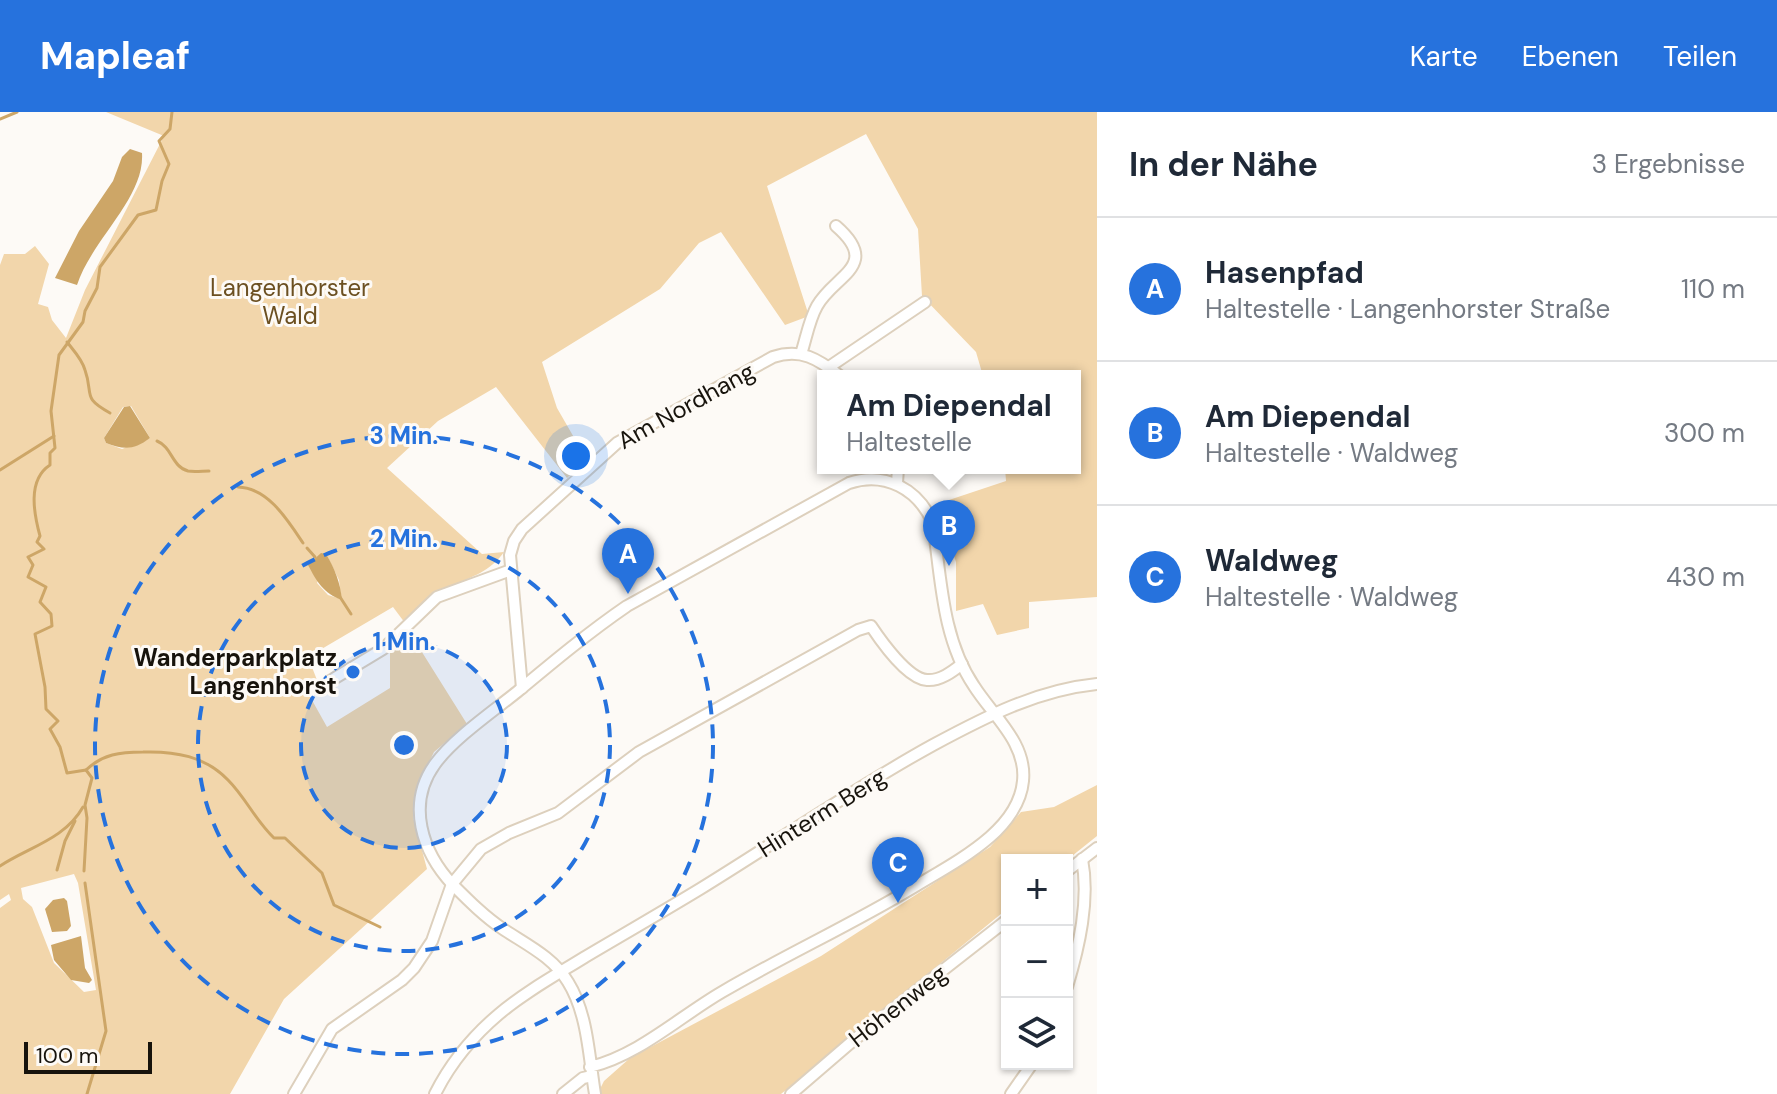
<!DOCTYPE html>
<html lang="de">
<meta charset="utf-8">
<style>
body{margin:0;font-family:"DM Sans",sans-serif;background:#f6f6f7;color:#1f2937}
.controls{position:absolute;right:24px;bottom:24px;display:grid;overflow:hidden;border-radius:0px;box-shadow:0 2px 6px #0004}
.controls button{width:72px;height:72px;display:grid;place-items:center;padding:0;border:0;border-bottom:2px solid #e0e1e3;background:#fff;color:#1f2937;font:40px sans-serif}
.scale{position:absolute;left:24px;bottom:20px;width:128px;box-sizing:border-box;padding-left:8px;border:4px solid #17130c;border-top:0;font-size:22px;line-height:28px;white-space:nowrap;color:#17130c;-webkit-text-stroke:6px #fdfaf6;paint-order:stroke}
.you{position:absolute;left:576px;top:344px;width:28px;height:28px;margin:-20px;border:6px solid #fff;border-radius:50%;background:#1a73e8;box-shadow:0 0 0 12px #1a73e833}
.badge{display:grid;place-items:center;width:52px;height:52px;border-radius:50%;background:#2672dd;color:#fff;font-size:26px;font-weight:700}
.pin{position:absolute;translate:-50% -66px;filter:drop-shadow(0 2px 4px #0008)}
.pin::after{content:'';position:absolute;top:42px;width:28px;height:24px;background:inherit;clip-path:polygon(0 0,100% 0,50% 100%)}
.popup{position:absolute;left:817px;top:258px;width:264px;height:104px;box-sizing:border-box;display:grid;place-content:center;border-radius:0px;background:#fff;filter:drop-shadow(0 2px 6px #0005);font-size:26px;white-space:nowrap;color:#747a83}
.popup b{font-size:30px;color:#1f2937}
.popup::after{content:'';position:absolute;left:50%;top:100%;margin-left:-16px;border:16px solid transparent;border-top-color:#fff}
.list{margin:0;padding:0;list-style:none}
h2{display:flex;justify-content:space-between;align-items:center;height:104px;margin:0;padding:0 32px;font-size:34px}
h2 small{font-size:26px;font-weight:400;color:#747a83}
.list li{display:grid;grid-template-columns:52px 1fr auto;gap:24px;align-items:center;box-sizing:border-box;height:144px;padding:0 32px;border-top:2px solid #e0e1e3}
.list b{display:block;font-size:30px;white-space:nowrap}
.list p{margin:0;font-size:26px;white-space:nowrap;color:#747a83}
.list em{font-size:26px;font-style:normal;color:#747a83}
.icon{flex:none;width:44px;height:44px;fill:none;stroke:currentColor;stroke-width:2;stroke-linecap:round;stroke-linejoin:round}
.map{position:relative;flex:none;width:1097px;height:982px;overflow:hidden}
header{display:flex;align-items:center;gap:48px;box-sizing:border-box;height:112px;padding:0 40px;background:#2672dd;color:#fff}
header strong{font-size:38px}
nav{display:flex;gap:44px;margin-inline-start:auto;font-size:28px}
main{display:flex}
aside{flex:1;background:#fff}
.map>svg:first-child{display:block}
.green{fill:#f2d6ab;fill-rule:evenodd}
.water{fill:#cda667}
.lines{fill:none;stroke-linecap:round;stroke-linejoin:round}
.stream{stroke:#cda667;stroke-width:3}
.minor-casing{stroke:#ddd0bd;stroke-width:14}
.minor{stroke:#fff;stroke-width:10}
.ring{fill:none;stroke:#2672dd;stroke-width:4;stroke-dasharray:14 10}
.poi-dot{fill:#2672dd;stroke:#fdfaf6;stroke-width:3}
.labels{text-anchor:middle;stroke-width:6;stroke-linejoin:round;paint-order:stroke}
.park-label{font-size:24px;fill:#6c5021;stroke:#fdfaf6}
.street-label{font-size:24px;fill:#17130c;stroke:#fdfaf6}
.poi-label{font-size:24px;font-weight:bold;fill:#17130c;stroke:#fdfaf6;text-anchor:end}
.centre{fill:#2672dd;stroke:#fdfaf6;stroke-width:4}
.ring-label{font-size:24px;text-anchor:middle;font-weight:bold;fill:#2672dd;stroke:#fdfaf6;stroke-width:6;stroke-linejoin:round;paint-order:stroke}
</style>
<header>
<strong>Mapleaf</strong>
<nav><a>Karte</a><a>Ebenen</a><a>Teilen</a></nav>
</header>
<main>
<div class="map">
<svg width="1097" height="982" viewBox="0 0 1097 982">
<rect width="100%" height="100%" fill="#fdfaf6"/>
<g class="green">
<path d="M 106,0 L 1097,0 L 1097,485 L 1029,490 L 1029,516 L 997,523 L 983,492 L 956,499 L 956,450 L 937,392 L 1006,369 L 1005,356 L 1075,356 L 1075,264 L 983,264 L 976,240 L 922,184 L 918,117 L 866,22 L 767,74 L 809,204 L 785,213 L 721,120 L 699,131 L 660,177 L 542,250 L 557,296 L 587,348 L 567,366 L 496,275 L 438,309 L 387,356 L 482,442 L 504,440 C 490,460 472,464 451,475 C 432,484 418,495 405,511 L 393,495 L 308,545 L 317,568 L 308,581 L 327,615 L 390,576 L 390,540 L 410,521 L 467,612 L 434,640 L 419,671 L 413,705 L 427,757 L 284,887 L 230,982 L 0,982 L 0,796 L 11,788 L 9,782 L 0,788 L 0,153 L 4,142 L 25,142 L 35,134 L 49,152 L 38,192 L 48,195 L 52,208 L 66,226 L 85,178 L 164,24 ZM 131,294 L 150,326 L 122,337 L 106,331 L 104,326 L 123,295 ZM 326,442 L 339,468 L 341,487 L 328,483 L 317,471 ZM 74,762 L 78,771 L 96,878 L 84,880 L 54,851 L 32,795 L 23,787 L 21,776 Z"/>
<path d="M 1097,673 L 1097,724 L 1067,748 L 1007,748 L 1007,797 L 781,982 L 600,982 L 600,977 L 604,969 L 630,946 L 821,844 L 990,735 L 1021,700 L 1054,695 Z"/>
</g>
<g class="water">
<path d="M 130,37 L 142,41 C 145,86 92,127 77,173 L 55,166 L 79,119 L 113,69 L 122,45 Z"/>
<path d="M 130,294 L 150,326 C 134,338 124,338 106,331 L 104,326 L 124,295 Z"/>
<path d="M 321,441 L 326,442 C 335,457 340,470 342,488 C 323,481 317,470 308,453 Z"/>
<path d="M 64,786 L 67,789 L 71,814 L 67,819 L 52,820 L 45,797 L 53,788 Z"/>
<path d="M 81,824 L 85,856 L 92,868 L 89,871 L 71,868 L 54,848 L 51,833 Z"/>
</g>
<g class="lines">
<g class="stream">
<path d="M 0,7 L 17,0"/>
<path d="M 67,230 C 74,239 82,247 85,258 C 94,283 81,285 110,301"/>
<path d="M 157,329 C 172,335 172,355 188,359 C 194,360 203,359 209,359"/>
<path d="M 0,358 L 54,324"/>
<path d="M 238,375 C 268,376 287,407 303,431"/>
<path d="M 307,436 L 315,445"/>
<path d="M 340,485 L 351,502"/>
<path d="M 86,658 C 103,642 120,640 143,640 C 175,639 205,644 228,668 C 246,686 255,708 274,726 L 285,726 L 322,761 L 334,793 L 380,815"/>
<path d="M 0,754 C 29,735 65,727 83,695"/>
<path d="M 57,758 L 65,729 L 75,709"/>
<path d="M 84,759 L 87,706 L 85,693 L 92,666 L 86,658 L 67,661 L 60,635 L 50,617 L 58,609 L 46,597 L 45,575 L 35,522 L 52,514 L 51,502 L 40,490 L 46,475 L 28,465 L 33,453 L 28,445 L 44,437 L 37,430 L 40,424 C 34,402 27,368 50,353 L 50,341 L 55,336 L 51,299 L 59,243 L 83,210 L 85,199 L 97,176 L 100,155 L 138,103 L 156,98 L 162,69 L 169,52 L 159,29 L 170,17 L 172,0"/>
<path d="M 85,771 L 106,919 L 87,982"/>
</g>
<defs>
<g id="minor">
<path d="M 801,242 C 806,227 809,208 817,194 C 834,163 882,154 836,114"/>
<path d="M 829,255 L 925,190"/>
<path d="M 897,371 L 898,356"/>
<path d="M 330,569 L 383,537 L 437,485 L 511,458"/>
<path d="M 522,576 L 510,443 L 514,429 L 522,417 L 617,331 L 773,245 C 801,236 818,247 840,264"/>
<path d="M 1067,759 L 1097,736"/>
<path d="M 1067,875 C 1079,835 1090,788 1082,747"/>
<path d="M 590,955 C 639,943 679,905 722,880 C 785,843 851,813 914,775 C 939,760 967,745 990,725 C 1006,711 1021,691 1023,669 C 1027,631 993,604 974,574 C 942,527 941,466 933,411 C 918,377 885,359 849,371 L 627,494 C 589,520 553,550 517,580 C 492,600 453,627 435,652 C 406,692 422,740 453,773 C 469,789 485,805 503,817 C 527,833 553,845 568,870 C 588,902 589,946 595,982"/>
<path d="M 294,982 L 332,917 L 402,868 L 414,856 L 432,829 L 452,772 L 481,737 L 509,721 L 558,701 L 639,640 L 858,518 L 871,514 C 881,529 908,567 927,568 C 940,569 952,560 962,552"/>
<path d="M 435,982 C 450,952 473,924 499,902 C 525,880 556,863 585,845 C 624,822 662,800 700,777 C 778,729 853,677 933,633 C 985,605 1037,578 1097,572"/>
<path d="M 563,982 L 583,966 L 592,964"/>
<path d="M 791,982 L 855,927 L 1007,808"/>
<path d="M 1011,982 L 1032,952"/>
</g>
</defs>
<use href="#minor" class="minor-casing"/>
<use href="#minor" class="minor"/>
</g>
<circle cx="404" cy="633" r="103" fill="#2672dd" fill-opacity=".12"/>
<g class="ring">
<circle cx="404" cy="633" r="103"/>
<circle cx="404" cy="633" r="206"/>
<circle cx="404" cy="633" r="309"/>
</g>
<circle class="poi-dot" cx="353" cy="560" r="8"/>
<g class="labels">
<g class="park-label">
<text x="290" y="184">Langenhorster<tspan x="290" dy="28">Wald</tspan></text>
</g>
<g class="street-label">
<text transform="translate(686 294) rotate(-29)" y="8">Am Nordhang</text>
<text transform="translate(822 701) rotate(-32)" y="8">Hinterm Berg</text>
<text transform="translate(898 894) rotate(-38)" y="8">Höhenweg</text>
</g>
<g class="poi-label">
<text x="337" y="554">Wanderparkplatz<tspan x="337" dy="28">Langenhorst</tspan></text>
</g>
</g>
<circle cx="404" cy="633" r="12" class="centre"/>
<g class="ring-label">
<text x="404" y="332">3 Min.</text>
<text x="404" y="435">2 Min.</text>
<text x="404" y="538">1 Min.</text>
</g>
</svg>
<div class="controls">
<button>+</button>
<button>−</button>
<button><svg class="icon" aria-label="layers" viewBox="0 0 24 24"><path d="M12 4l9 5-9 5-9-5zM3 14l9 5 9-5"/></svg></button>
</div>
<div class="scale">100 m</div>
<div class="you"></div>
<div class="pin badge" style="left:628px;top:482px">A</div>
<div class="pin badge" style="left:949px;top:454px">B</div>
<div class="popup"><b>Am Diependal</b>Haltestelle</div>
<div class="pin badge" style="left:898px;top:791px">C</div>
</div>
<aside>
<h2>In der Nähe<small>3 Ergebnisse</small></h2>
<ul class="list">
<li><span class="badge">A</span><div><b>Hasenpfad</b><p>Haltestelle · Langenhorster Straße</p></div><em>110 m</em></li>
<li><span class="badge">B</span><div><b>Am Diependal</b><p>Haltestelle · Waldweg</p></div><em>300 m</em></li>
<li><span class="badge">C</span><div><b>Waldweg</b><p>Haltestelle · Waldweg</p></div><em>430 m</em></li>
</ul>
</aside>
</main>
